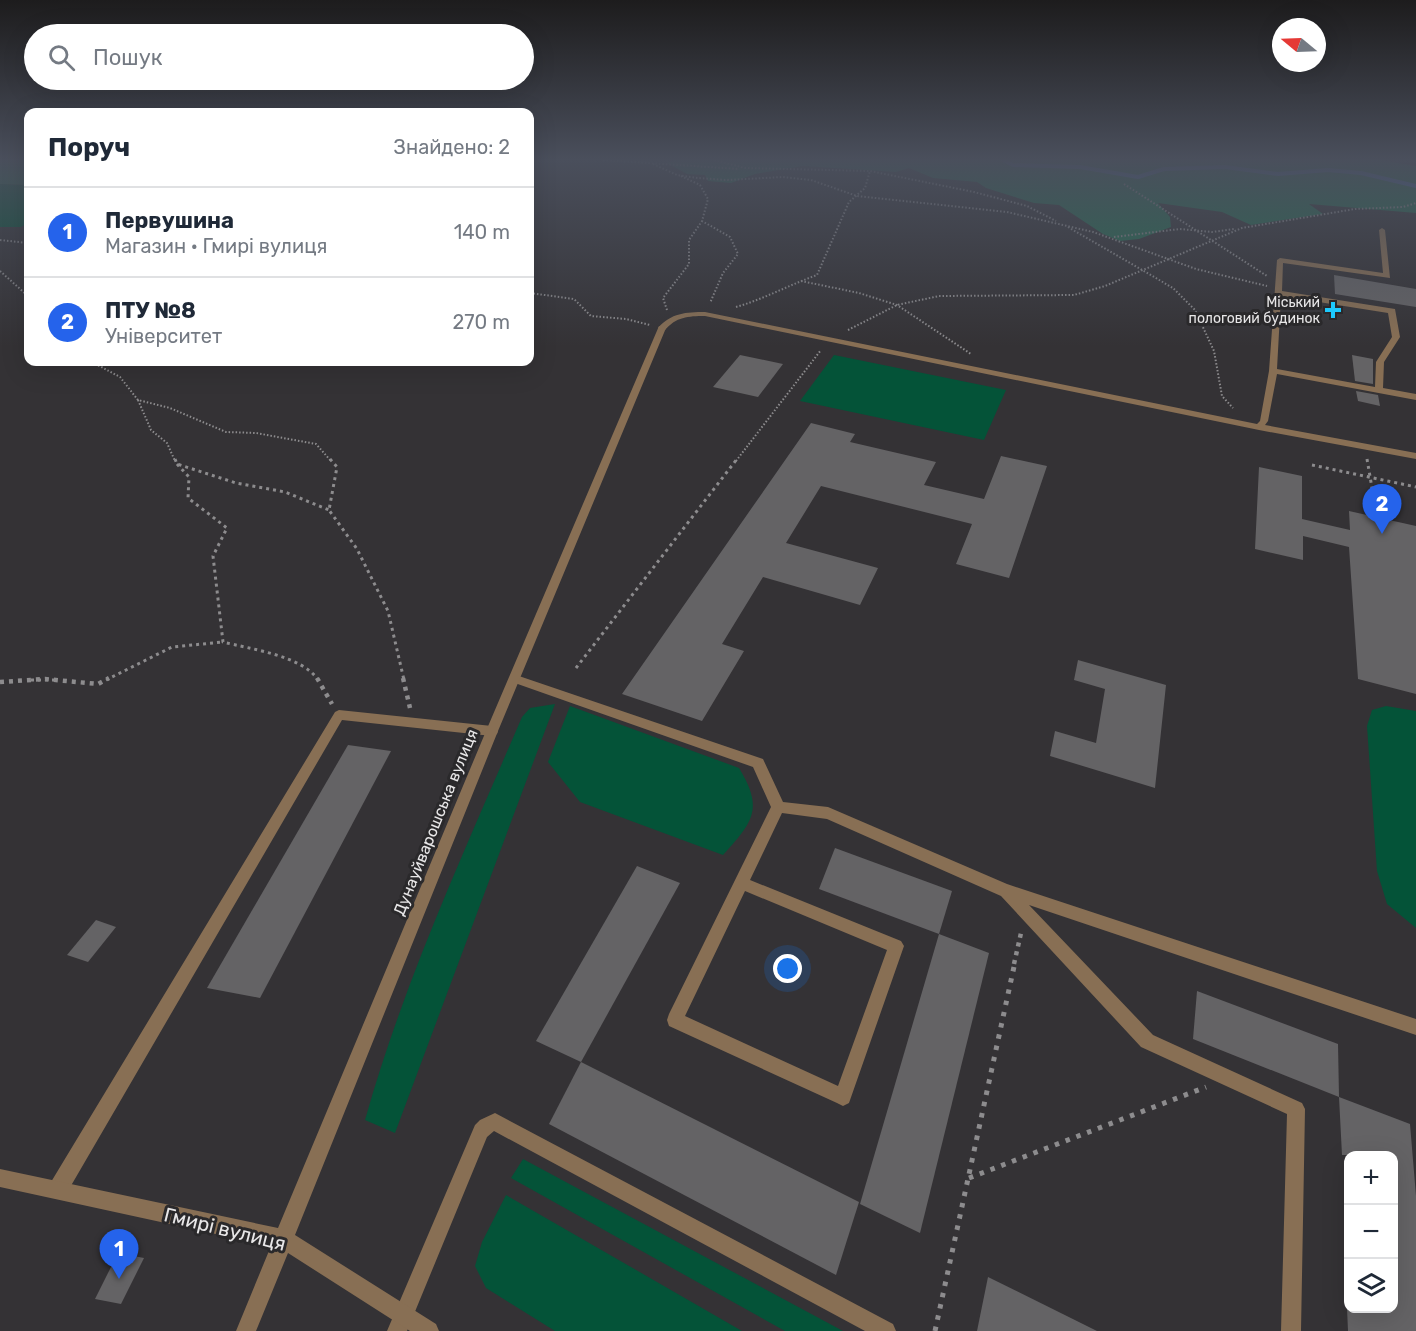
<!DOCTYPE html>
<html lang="uk">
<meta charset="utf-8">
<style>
body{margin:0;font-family:Rubik,sans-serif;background:#f2f2f3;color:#1f2937}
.controls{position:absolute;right:18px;bottom:18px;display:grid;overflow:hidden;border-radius:12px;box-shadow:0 6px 24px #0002}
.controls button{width:54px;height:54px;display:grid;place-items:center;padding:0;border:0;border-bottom:2px solid #e0e1e3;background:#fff;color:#1f2937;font:30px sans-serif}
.compass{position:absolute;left:1272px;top:18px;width:54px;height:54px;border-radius:50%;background:#fff;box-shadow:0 6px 24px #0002;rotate:289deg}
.you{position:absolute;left:788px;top:969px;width:21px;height:21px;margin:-15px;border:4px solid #fff;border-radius:50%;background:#1a73e8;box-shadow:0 0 0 9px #1a73e833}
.badge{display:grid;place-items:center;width:39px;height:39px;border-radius:50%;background:#2563eb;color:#fff;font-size:20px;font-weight:700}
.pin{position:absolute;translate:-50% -50px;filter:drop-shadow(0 2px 3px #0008)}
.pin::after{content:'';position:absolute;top:32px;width:21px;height:18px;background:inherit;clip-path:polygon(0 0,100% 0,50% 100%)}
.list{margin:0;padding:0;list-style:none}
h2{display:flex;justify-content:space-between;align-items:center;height:78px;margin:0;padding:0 24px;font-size:26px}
h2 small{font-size:20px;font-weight:400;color:#747a83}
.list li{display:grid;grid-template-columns:39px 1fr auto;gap:18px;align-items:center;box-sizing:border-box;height:90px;padding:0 24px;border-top:2px solid #e0e1e3}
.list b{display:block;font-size:22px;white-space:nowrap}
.list p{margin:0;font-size:20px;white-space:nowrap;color:#747a83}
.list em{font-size:20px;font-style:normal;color:#747a83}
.icon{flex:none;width:33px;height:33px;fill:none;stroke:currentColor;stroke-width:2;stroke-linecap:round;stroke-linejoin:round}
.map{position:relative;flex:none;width:1416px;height:1331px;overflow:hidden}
.search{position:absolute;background:#fff;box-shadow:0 6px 24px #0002;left:24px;top:24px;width:510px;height:66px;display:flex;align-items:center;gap:15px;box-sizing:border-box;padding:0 21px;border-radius:33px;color:#747a83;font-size:22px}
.panel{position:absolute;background:#fff;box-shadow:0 6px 24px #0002;left:24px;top:108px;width:510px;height:258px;border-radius:12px}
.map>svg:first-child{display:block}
.green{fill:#045338}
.forest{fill:#226d4f}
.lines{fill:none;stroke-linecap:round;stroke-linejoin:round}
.stream{stroke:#456aab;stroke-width:4}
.building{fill:#646365}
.path-far3{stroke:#8d8c8e;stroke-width:2;stroke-dasharray:1.5 2;stroke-linecap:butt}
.path-far2{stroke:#8d8c8e;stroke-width:3;stroke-dasharray:3 4;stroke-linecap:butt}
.path-far1{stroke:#8d8c8e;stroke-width:4.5;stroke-dasharray:4 5;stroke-linecap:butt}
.path{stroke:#8d8c8e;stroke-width:5;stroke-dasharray:4.5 7;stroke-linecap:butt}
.service{fill:#886f54;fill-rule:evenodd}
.minor{fill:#886f54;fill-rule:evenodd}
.poi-dot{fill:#1dc9fd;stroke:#2a292b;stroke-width:2}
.labels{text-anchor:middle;stroke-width:6;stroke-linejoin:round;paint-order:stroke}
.far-poi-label{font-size:14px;fill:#e8e7e8;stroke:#2a292b;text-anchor:end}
.street-label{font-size:16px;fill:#e8e7e8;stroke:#2a292b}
.near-street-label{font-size:20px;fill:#e8e7e8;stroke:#2a292b}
</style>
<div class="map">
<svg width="1416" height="1331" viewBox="0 0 1416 1331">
<rect width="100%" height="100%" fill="#343235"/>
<g class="green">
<path d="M 0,184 L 28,185 L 28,223 L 21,227 L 0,227 Z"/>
<path d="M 834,355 L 1006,390 L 984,440 L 800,401 Z"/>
<path d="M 555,704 L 395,1133 L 365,1120 C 404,981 465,850 522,717 L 530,708 Z"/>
<path d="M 570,706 L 739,768 C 764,809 753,822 723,855 L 580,802 L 548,762 Z"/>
<path d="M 1386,706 L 1416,711 L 1416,928 L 1387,904 L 1377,871 L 1367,726 L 1372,710 Z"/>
<path d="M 523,1159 L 843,1331 L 785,1331 L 511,1178 Z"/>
<path d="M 506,1195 L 742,1331 L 555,1331 L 486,1288 L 475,1266 L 482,1242 Z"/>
</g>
<g class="forest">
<path d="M 0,160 L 28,160 L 28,185 L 0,184 Z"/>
<path d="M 674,160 L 1380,160 L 1416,166 L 1416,213 L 1309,204 L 1323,214 L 1251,225 L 1222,212 L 1158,203 L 1170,217 L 1171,227 L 1139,239 L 1120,241 L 1103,234 L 1059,205 L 1034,203 L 986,188 L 977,182 L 933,178 L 909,168 L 896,172 L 803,166 L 755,174 L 731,183 L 708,181 L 705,175 L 687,174 L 667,163 Z"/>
</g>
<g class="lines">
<path class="stream" d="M 1003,160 L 1013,165 L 1080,167 L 1138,177 L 1164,169 L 1225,167 L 1278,174 L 1328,170 L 1361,173 L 1416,186"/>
</g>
<g class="building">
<path d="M 1334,275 L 1416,289 L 1416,307 L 1335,294 Z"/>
<path d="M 740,355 L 783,364 L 758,397 L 713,387 Z"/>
<path d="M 1352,355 L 1373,359 L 1373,384 L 1355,381 Z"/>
<path d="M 1356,391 L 1378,395 L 1380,406 L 1358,401 Z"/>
<path d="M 811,423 L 855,434 L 850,442 L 936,462 L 924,485 L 984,499 L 1001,456 L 1047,466 L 1009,578 L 956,564 L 972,524 L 821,486 L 786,543 L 878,568 L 860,605 L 763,577 L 722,644 L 744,651 L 702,721 L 622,694 Z"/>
<path d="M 1259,467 L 1302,476 L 1302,519 L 1350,530 L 1349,511 L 1416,526 L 1416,694 L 1358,679 L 1349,547 L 1303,536 L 1303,560 L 1255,549 Z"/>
<path d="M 1078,660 L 1166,685 L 1155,788 L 1050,756 L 1055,731 L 1096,743 L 1105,689 L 1074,680 Z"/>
<path d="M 348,745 L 391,751 L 260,998 L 207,988 Z"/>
<path d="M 835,848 L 952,891 L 939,934 L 819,889 Z"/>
<path d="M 637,866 L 680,883 L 581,1062 L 536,1041 Z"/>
<path d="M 96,920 L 116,927 L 88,962 L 67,955 Z"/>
<path d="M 939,934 L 989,953 L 920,1233 L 860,1204 Z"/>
<path d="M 1197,991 L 1338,1044 L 1339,1097 L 1193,1039 Z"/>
<path d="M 581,1062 L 859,1202 L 836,1275 L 549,1124 Z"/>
<path d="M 1339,1097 L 1410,1124 L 1416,1196 L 1416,1331 L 1348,1331 L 1347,1308 L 1394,1308 L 1394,1155 L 1342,1155 Z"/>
<path d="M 118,1253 L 144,1258 L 121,1304 L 95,1299 Z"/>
<path d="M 988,1277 L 1097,1331 L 977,1331 Z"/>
</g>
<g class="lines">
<g class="path-far3">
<path d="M 603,160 L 739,169"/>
<path d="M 714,160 L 745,168 L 870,171 L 974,192 L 1027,206 L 1056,221"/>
<path d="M 653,164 L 677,175 L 698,178 L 726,180 L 783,177 L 811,180 L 857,196 L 1007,212 L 1093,232 L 1196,269 L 1267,286"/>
<path d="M 681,176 L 700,185 L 708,199 L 702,221 L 730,237 L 738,254 L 723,273 L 710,303"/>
<path d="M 1124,184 L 1267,276"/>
<path d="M 1068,227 L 1173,288 L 1195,310 L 1214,351 L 1222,396 L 1233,408"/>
<path d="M 1114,237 L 1180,229 L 1212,232 L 1234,229"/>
<path d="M 0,240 L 28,243"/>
<path d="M 0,271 L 28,296"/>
<path d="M 801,281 L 859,293 L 897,305 L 971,354"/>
<path d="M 530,293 L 574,299 L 591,316 L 626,319 L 650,325"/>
<path d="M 736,307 C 764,299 789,285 817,275 L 849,202 L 865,188 L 870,171"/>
<path d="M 667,310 L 663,298 L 689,264 L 689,240 L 702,221"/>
<path d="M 848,330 L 897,305 L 939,296 L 1074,295 L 1105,286 L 1242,228 L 1355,209 L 1403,207 L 1416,203"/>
<path d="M 92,362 L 120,377 L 138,400 L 170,408 L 226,432 L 256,433 L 316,444 L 331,461"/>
<path d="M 138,400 L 151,430 L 167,443 L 175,461"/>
<path d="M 736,461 L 821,350"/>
</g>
<g class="path-far2">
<path d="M 175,459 L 177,464 L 236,483 L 285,492 L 329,510"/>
<path d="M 330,459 L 337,467 L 329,510 L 357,549 L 388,611 L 404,680"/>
<path d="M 1367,459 L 1376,511"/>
<path d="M 177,464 L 189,477 L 188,498 L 227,528 L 213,556 L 223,642 C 250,649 303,656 318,680"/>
<path d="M 1312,465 L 1416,487"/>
<path d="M 576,668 L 737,459"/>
<path d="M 31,680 L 55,680"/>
<path d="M 106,680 L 172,647 L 223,642"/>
</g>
<g class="path-far1">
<path d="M 317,678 L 332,704"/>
<path d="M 403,678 L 410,708"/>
<path d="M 0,682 L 45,679 L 98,684 L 109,678"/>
<path d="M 1014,964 L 1021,933"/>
</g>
<g class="path">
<path d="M 969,1178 L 1206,1087"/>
<path d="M 935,1331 L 1015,962"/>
</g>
<g class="service">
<path d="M 1382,228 L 1385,230 L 1390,278 L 1283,263 L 1282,291 L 1395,309 L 1400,337 L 1384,362 L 1383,388 L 1416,394 L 1416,400 L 1277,374 L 1268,421 L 1265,425 L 1416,453 L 1416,459 L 1259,430 L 705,316 C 688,316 676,317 665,330 L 658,328 C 671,313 686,312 705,312 L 1257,424 L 1260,421 L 1269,371 L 1277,260 L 1280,258 L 1383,273 L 1379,230 ZM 1281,296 L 1388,313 L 1392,337 L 1376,362 L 1375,387 L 1277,369 Z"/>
<path d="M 516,675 L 763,759 L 783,802 L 828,807 L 1007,884 L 1416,1019 L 1416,1035 L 1029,905 L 1153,1035 L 1302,1103 L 1305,1109 L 1301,1331 L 1281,1331 L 1287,1114 L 1141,1047 L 1001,896 L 827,819 L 782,813 L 750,880 L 901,941 L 904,946 L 849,1103 L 843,1106 L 837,1103 L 669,1026 L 667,1020 L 669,1014 L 771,807 L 753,767 L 512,682 L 510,679 L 512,676 ZM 745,891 L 887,950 L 838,1086 L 685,1016 Z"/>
<path d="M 339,710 L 492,726 L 497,728 L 498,731 L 497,734 L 492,736 L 342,720 L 65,1196 L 58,1198 L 51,1196 L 49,1189 L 51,1182 L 335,712 Z"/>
<path d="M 495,1113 L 893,1324 L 896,1331 L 865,1331 L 494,1131 L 487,1137 L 407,1331 L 387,1331 L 475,1125 L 480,1120 Z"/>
</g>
<path class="minor" d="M 659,326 L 666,328 L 498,731 L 295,1235 L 436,1324 L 439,1331 L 410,1331 L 288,1253 L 256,1331 L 236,1331 L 271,1246 L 0,1187 L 0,1169 L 278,1228 L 486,731 Z"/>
</g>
<linearGradient id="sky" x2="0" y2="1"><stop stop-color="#1d1c1d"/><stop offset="0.46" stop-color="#4a4f5c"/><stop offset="1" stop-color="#4a4f5c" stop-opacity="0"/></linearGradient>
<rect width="1416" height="346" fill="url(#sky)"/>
<path class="poi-dot" d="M1330 301h6v6h6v6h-6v6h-6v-6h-6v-6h6z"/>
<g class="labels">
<g class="far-poi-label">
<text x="1320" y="307">Міський<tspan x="1320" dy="16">пологовий будинок</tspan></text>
</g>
<g class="street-label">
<text transform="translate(435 822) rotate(-68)" y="6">Дунауйварошська вулиця</text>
</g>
<g class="near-street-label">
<text transform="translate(225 1229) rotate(14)" y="7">Гмирі вулиця</text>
</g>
</g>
</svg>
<div class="controls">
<button>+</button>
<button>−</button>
<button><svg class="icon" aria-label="layers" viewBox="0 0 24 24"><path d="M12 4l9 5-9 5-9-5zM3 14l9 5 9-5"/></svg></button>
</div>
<svg class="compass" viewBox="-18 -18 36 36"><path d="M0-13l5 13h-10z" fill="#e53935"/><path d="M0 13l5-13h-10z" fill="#747a83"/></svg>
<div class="you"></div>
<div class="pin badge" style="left:119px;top:1279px">1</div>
<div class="pin badge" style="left:1382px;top:534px">2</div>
<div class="search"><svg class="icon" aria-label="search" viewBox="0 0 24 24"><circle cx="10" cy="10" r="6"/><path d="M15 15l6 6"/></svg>Пошук</div>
<section class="panel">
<h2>Поруч<small>Знайдено: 2</small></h2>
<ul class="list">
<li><span class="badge">1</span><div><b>Первушина</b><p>Магазин · Гмирі вулиця</p></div><em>140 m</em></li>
<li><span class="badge">2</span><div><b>ПТУ №8</b><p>Університет</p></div><em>270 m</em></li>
</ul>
</section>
</div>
